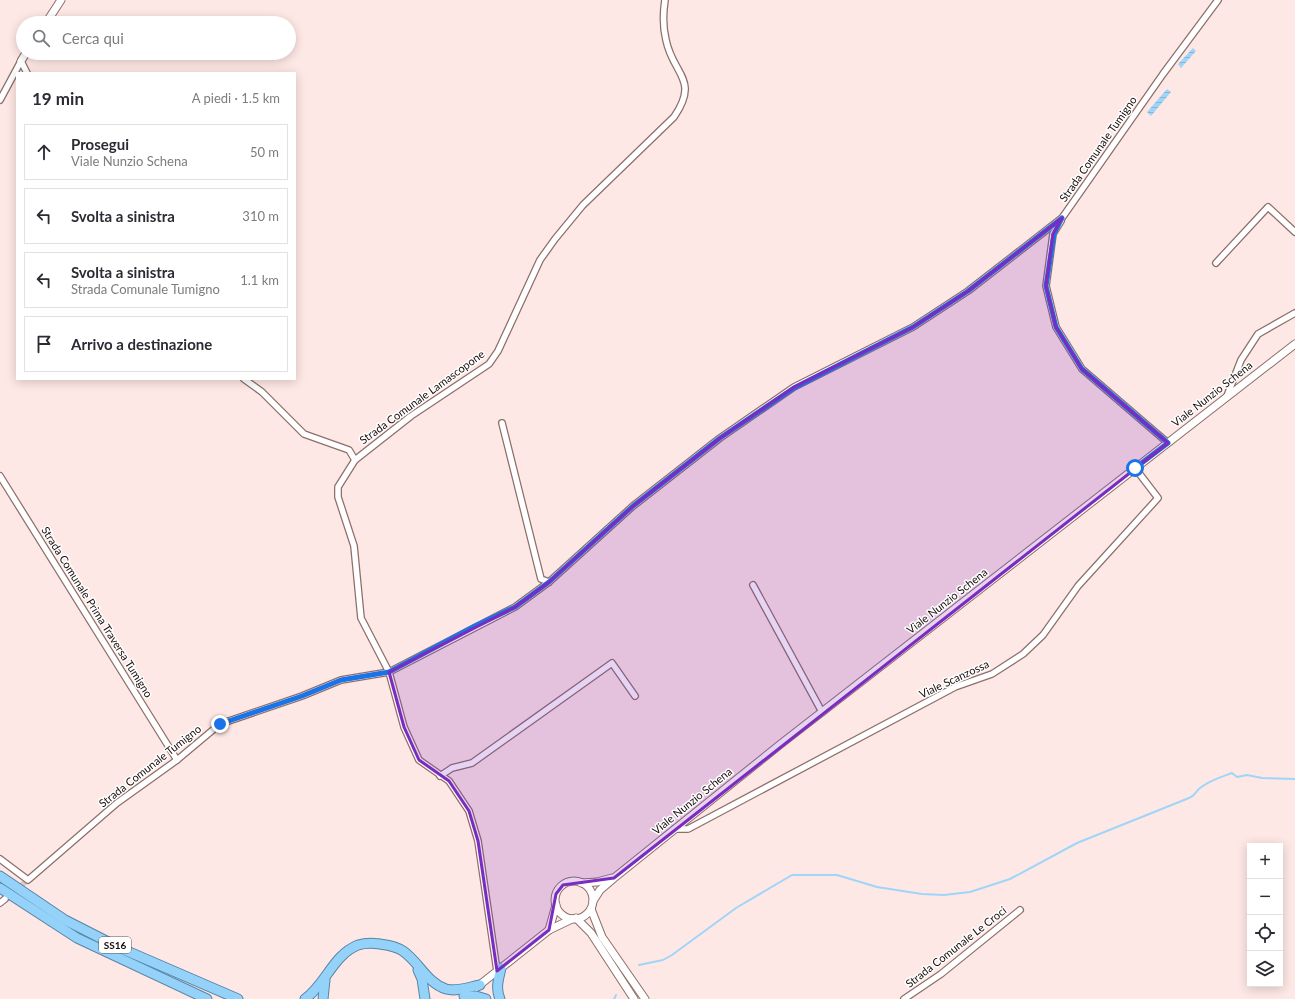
<!DOCTYPE html>
<html lang="it">
<meta charset="utf-8">
<style>
body{margin:0;font-family:Lato,sans-serif;background:#f2f2f3;color:#2b2b33}
.controls{position:absolute;right:12px;bottom:12px;display:grid;overflow:hidden;border-radius:0px;box-shadow:0 2px 10px #0003}
.controls button{width:36px;height:36px;display:grid;place-items:center;padding:0;border:0;border-bottom:1px solid #e1e1e2;background:#fff;color:#2b2b33;font:20px sans-serif}
.stop{position:absolute;width:12px;height:12px;margin:-9px;border:3px solid #1a73e8;border-radius:50%;background:#fff}
.stop.end{background:#1a73e8;border-color:#fff;box-shadow:0 1px 4px #0008}
.list{margin:0;padding:0;list-style:none}
h2{display:flex;justify-content:space-between;align-items:center;height:52px;margin:0;padding:0 16px;font-size:17px}
h2 small{font-size:13px;font-weight:400;color:#7c7c81}
.list li{display:grid;grid-template-columns:26px 1fr auto;gap:12px;align-items:center;box-sizing:border-box;height:56px;margin:0 8px 8px;padding:0 8px;border:1px solid #e1e1e2;border-radius:0px}
.list b{display:block;font-size:15px;white-space:nowrap}
.list p{margin:0;font-size:13px;white-space:nowrap;color:#7c7c81}
.list em{font-size:13px;font-style:normal;color:#7c7c81}
.icon{flex:none;width:22px;height:22px;fill:none;stroke:currentColor;stroke-width:2;stroke-linecap:round;stroke-linejoin:round}
.map{position:relative;flex:none;width:1295px;height:999px;overflow:hidden}
.search{position:absolute;background:#fff;box-shadow:0 2px 10px #0003;left:16px;top:16px;width:280px;height:44px;display:flex;align-items:center;gap:10px;box-sizing:border-box;padding:0 14px;border-radius:22px;color:#7c7c81;font-size:15px}
.panel{position:absolute;background:#fff;box-shadow:0 2px 10px #0003;left:16px;top:72px;width:280px;height:308px;border-radius:0px}
.map>svg:first-child{display:block}
.water{fill:url(#water-rules)}
.lines{fill:none;stroke-linecap:round;stroke-linejoin:round}
.stream{stroke:#9fd5f9;stroke-width:2}
.minor-tunnel{stroke:#dcc7c4;stroke-width:5.5;stroke-dasharray:5.5 3;stroke-linecap:butt}
.minor-casing{stroke:#8d6f6a;stroke-width:8}
.tertiary-casing{stroke:#8d6f6a;stroke-width:9}
.trunk-casing{stroke:#5785a5;stroke-width:11}
.minor{stroke:#fff;stroke-width:5.5}
.tertiary{stroke:#fff;stroke-width:7}
.trunk{stroke:#94d2fa;stroke-width:9}
.route{stroke:#1a73e8;stroke-width:5}
.marked{fill:#7b2cbf;fill-opacity:0.2;stroke:#7b2cbf;stroke-width:3;stroke-linejoin:round}
.labels{text-anchor:middle;stroke-width:3;stroke-linejoin:round;paint-order:stroke}
.shield{fill:#fff;stroke:#5d5654;stroke-width:1}
.shield-label{font-size:10px;font-weight:bold;fill:#180d0b}
.street-label{font-size:11px;fill:#180d0b;stroke:#fff}
</style>
<div class="map">
<svg width="1295" height="999" viewBox="0 0 1295 999">
<defs>
<pattern id="water-rules" width="6" height="5" patternUnits="userSpaceOnUse"><rect width="6" height="5" fill="#9fd5f9"/><path d="M0 2.5h6" fill="none" stroke="#88b6d4"/></pattern>
</defs>
<rect width="100%" height="100%" fill="#fee8e5"/>
<g class="water">
<path d="M 1193,48 L 1196,51 L 1181,68 L 1178,64 Z"/>
<path d="M 1167,89 L 1171,92 L 1151,116 L 1147,112 Z"/>
</g>
<g class="lines">
<g class="stream">
<path d="M 639,965 L 663,960 L 672,955 L 736,908 L 792,875 L 837,875 L 877,887 L 922,894 L 944,895 L 970,892 L 1010,879 L 1077,843 L 1189,798 C 1195,796 1196,791 1200,788 C 1210,780 1221,777 1232,773 L 1237,777 L 1247,775 L 1262,778 L 1295,779"/>
<path d="M 614,999 L 616,995"/>
</g>
<path class="minor-tunnel" d="M 8,896 L 28,880"/>
<defs>
<g id="minor">
<path d="M 21,61 L 27,73"/>
<path d="M 0,100 L 21,61"/>
<path d="M 1061,221 L 1053,234 L 1046,286 L 1056,327 L 1082,369 L 1168,443"/>
<path d="M 1216,263 L 1268,207 L 1295,232"/>
<path d="M 244,379 L 262,392 L 304,434 L 349,450 L 355,460"/>
<path d="M 1227,396 L 1241,360 L 1258,334 L 1295,313"/>
<path d="M 502,423 L 541,579 L 549,582"/>
<path d="M 0,476 L 177,760"/>
<path d="M 753,585 L 822,712"/>
<path d="M 440,776 L 452,768 L 472,763 L 612,663 L 635,696"/>
<path d="M 675,829 L 688,829 L 955,687 L 992,674 L 1023,654 L 1043,635 L 1078,586 L 1158,498 L 1135,468"/>
<path d="M 0,859 L 28,880 L 117,803 L 177,760 L 220,724 L 302,696 L 341,680 L 389,672 L 515,607 L 549,582 L 633,506 L 720,438 L 794,387 L 913,327 L 968,291 L 1062,218 L 1163,74 L 1218,0"/>
<path d="M 0,903 L 5,899"/>
<path d="M 497,971 L 478,841 L 469,811 L 449,781 L 419,760 L 404,727 L 389,672 L 361,618 L 354,546 L 338,497 L 338,487 L 355,460 L 411,416 L 489,364 L 498,351 L 540,260 L 555,239 L 583,205 L 674,117 C 700,79 673,75 666,40 C 663,28 663,13 665,0"/>
<path d="M 904,999 L 941,974 L 1020,910"/>
</g>
<g id="tertiary">
<path d="M 46,23 L 61,0"/>
<path d="M 21,61 L 26,53"/>
<circle cx="574" cy="900" r="19"/>
<path d="M 581,883 L 597,882 L 612,878"/>
<path d="M 593,901 L 600,890 L 614,878 L 782,743 L 1295,344"/>
<path d="M 591,909 L 602,937 L 645,999"/>
<path d="M 576,918 L 591,933 L 634,999"/>
<path d="M 549,930 L 556,905"/>
<path d="M 477,987 L 549,930 L 572,919"/>
</g>
<g id="trunk">
<path d="M 0,876 L 65,920 L 120,948 L 238,999"/>
<path d="M 0,888 L 77,938 L 207,999"/>
<path d="M 418,970 L 422,979 L 425,999"/>
<path d="M 464,996 L 476,996 L 486,999"/>
<path d="M 305,999 C 326,984 333,955 358,945 C 365,943 373,943 380,944 C 387,945 396,946 403,951 C 419,962 427,983 446,989 C 457,992 469,987 480,985"/>
<path d="M 323,999 L 325,980"/>
<path d="M 500,999 C 495,988 499,978 501,968"/>
</g>
</defs>
<use href="#minor" class="minor-casing"/>
<use href="#tertiary" class="tertiary-casing"/>
<use href="#trunk" class="trunk-casing"/>
<use href="#minor" class="minor"/>
<use href="#tertiary" class="tertiary"/>
<use href="#trunk" class="trunk"/>
</g>
<g class="lines">
<path class="route" d="M 220,724 L 302,696 L 341,680 L 389,672 L 475,626 L 515,607 L 549,582 L 633,506 L 720,438 L 794,388 L 913,327 L 968,291 L 1062,218 L 1054,234 L 1046,286 L 1056,327 L 1082,369 L 1168,443 L 1135,468"/>
</g>
<path class="marked" d="M 1062,218 L 1053,234 L 1046,286 L 1056,327 L 1082,369 L 1168,443 L 614,878 L 563,885 L 556,894 L 549,930 L 497,971 L 478,841 L 469,811 L 449,781 L 419,760 L 404,727 L 389,672 L 515,607 L 549,582 L 633,506 L 720,438 L 794,387 L 913,327 L 968,291 Z"/>
<g class="labels">
<rect class="shield" x="99" y="937" width="32" height="16" rx="3"/>
<g class="shield-label">
<text x="115" y="949">SS16</text>
</g>
<g class="street-label">
<text transform="translate(1098 149) rotate(-55)" y="4">Strada Comunale Tumigno</text>
<text transform="translate(1212 394) rotate(-38)" y="4">Viale Nunzio Schena</text>
<text transform="translate(422 397) rotate(-36)" y="4">Strada Comunale Lamascopone</text>
<text transform="translate(947 601) rotate(-38)" y="4">Viale Nunzio Schena</text>
<text transform="translate(97 612) rotate(58)" y="4">Strada Comunale Prima Traversa Tumigno</text>
<text transform="translate(954 679) rotate(-25)" y="4">Viale Scanzossa</text>
<text transform="translate(150 766) rotate(-38)" y="4">Strada Comunale Tumigno</text>
<text transform="translate(692 801) rotate(-39)" y="4">Viale Nunzio Schena</text>
<text transform="translate(956 947) rotate(-38)" y="4">Strada Comunale Le Croci</text>
</g>
</g>
</svg>
<div class="controls">
<button>+</button>
<button>−</button>
<button><svg class="icon" aria-label="locate" viewBox="0 0 24 24"><circle cx="12" cy="12" r="6"/><path d="M12 2v4M12 18v4M2 12h4M18 12h4"/></svg></button>
<button><svg class="icon" aria-label="layers" viewBox="0 0 24 24"><path d="M12 4l9 5-9 5-9-5zM3 14l9 5 9-5"/></svg></button>
</div>
<div class="stop" style="left:1135px;top:468px"></div>
<div class="stop end" style="left:220px;top:724px"></div>
<div class="search"><svg class="icon" aria-label="search" viewBox="0 0 24 24"><circle cx="10" cy="10" r="6"/><path d="M15 15l6 6"/></svg>Cerca qui</div>
<section class="panel">
<h2>19 min<small>A piedi · 1.5 km</small></h2>
<ul class="list">
<li><svg class="icon" aria-label="ahead" viewBox="0 0 24 24"><path d="M12 20V5M6 11l6-6 6 6"/></svg><div><b>Prosegui</b><p>Viale Nunzio Schena</p></div><em>50 m</em></li>
<li><svg class="icon" aria-label="left" viewBox="0 0 24 24"><path d="M17 20v-9H6M10 6l-5 5 5 5"/></svg><div><b>Svolta a sinistra</b></div><em>310 m</em></li>
<li><svg class="icon" aria-label="left" viewBox="0 0 24 24"><path d="M17 20v-9H6M10 6l-5 5 5 5"/></svg><div><b>Svolta a sinistra</b><p>Strada Comunale Tumigno</p></div><em>1.1 km</em></li>
<li><svg class="icon" aria-label="arrive" viewBox="0 0 24 24"><path d="M6 21V4h12l-3 4 3 4H6"/></svg><div><b>Arrivo a destinazione</b></div></li>
</ul>
</section>
</div>
